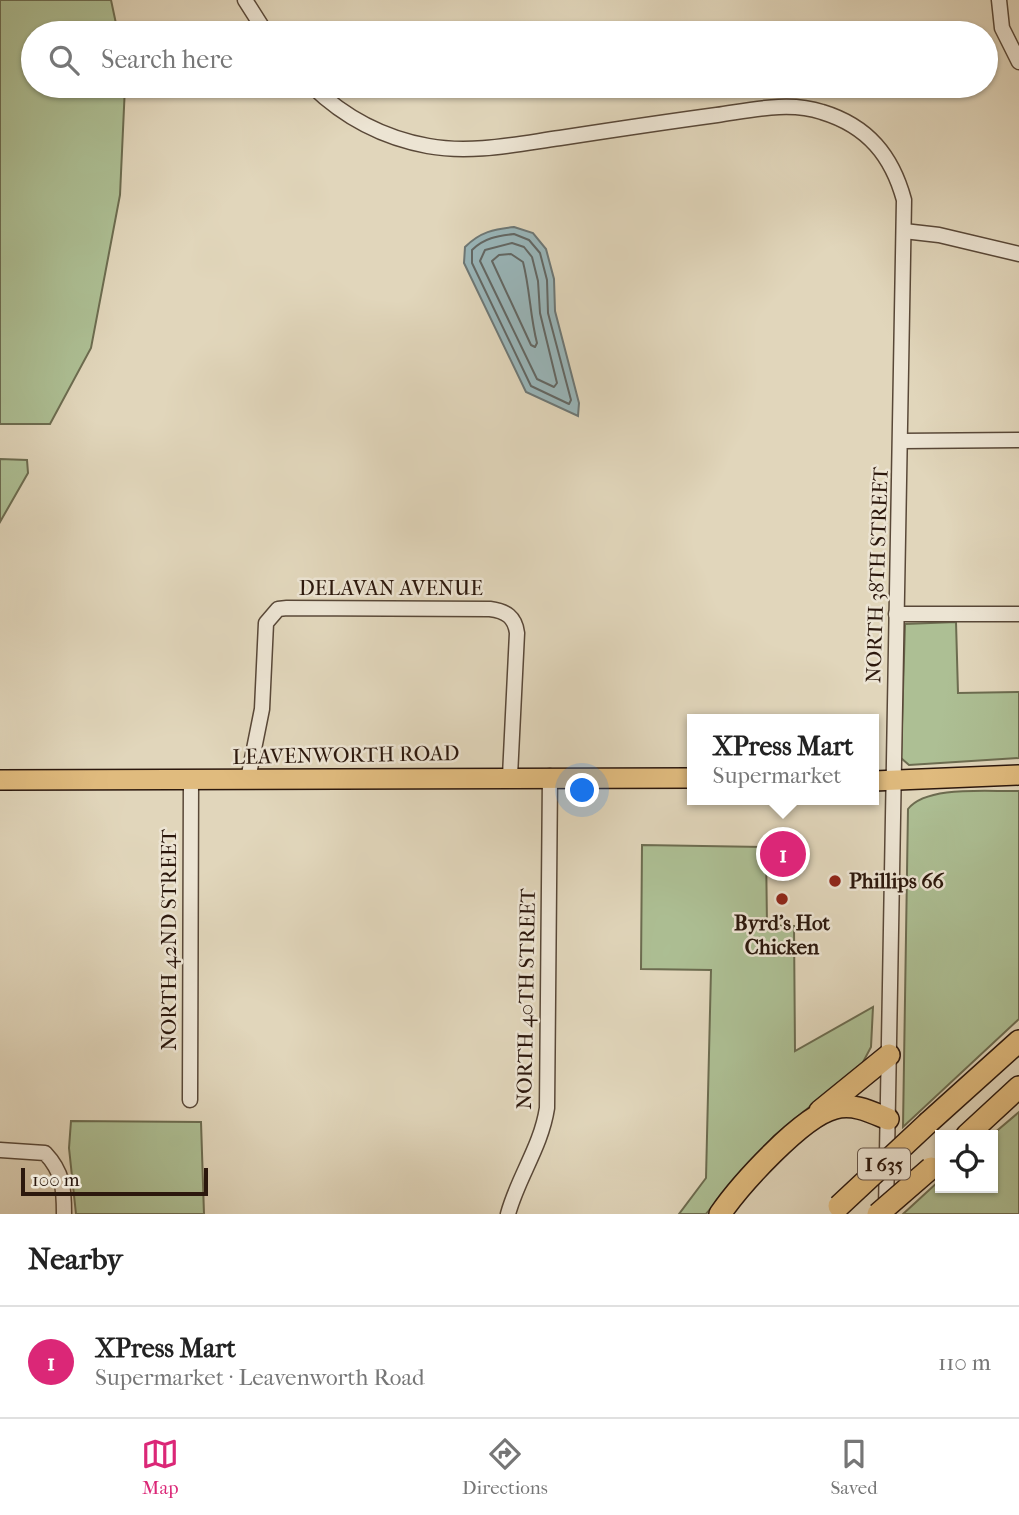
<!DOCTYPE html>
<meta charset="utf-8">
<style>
body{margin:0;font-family:"IM FELL French Canon",serif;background:#f6f6f6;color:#222}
.controls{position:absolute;right:21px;bottom:21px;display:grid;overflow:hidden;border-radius:0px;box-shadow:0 2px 5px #0004}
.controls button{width:63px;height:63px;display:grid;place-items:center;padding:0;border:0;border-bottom:2px solid #e0e0e0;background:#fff;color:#222;font:35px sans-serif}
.scale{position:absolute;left:21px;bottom:18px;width:187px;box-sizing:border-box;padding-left:7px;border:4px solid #2c180d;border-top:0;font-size:19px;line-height:24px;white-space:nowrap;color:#2c180d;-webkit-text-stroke:5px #ece4d3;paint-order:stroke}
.you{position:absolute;left:583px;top:791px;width:24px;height:24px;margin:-18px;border:5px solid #fff;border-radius:50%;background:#1a73e8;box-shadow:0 0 0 10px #1a73e833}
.badge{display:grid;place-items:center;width:46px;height:46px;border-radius:50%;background:#db2777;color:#fff;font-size:23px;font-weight:700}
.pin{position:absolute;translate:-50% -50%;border:4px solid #fff;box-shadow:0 2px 7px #0006}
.popup{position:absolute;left:687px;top:714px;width:192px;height:91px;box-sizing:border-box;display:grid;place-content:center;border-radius:0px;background:#fff;filter:drop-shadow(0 2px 5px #0005);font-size:23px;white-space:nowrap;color:#767676}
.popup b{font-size:26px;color:#222}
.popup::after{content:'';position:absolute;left:50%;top:100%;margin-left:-14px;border:14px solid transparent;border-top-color:#fff}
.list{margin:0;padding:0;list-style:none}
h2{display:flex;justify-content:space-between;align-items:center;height:91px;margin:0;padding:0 28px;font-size:30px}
h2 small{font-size:23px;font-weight:400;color:#767676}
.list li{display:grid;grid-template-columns:46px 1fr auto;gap:21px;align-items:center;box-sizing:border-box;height:112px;padding:0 28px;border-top:2px solid #e0e0e0}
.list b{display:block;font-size:26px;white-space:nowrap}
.list p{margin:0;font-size:23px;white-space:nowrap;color:#767676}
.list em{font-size:23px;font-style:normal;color:#767676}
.icon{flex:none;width:38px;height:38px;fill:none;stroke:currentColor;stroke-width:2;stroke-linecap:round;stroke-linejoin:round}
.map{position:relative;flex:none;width:1019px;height:1214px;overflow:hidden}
.search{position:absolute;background:#fff;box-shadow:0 2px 5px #0004;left:21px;right:21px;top:21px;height:77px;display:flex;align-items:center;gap:18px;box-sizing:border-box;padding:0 24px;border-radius:38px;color:#767676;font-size:26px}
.sheet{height:203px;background:#fff}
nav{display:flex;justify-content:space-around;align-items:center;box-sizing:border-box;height:98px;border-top:2px solid #e0e0e0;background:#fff;font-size:19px;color:#767676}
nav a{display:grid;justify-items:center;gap:4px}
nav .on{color:#db2777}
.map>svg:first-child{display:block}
.green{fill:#adbf94;stroke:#6c6c50;stroke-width:2}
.water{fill:#99b6ba;stroke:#6d7775;stroke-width:2}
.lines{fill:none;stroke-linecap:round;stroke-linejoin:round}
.shore{stroke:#626764;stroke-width:2}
.minor-casing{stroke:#594838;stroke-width:17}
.major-casing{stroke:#2c180d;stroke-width:22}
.highway-casing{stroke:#2c180d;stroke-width:24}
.minor{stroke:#ece4d3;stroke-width:14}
.major{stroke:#e0bb7e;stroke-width:19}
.highway{stroke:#e0bb7e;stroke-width:21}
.highway-bridge-casing{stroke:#2c180d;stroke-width:24;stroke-linecap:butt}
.highway-bridge{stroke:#e0bb7e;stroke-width:21}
.poi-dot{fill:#8f2418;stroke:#ece4d3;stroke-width:2.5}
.labels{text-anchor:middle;stroke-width:5;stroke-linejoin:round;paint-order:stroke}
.shield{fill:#ece4d3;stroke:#665548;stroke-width:2}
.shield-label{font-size:19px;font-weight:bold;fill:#2c180d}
.street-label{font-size:21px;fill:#2c180d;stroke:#ece4d3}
.poi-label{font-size:21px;font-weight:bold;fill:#2c180d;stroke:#ece4d3;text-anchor:start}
</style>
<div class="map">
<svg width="1019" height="1214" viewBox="0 0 1019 1214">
<rect width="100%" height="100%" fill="#e1d6bb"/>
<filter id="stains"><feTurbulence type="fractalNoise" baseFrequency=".00286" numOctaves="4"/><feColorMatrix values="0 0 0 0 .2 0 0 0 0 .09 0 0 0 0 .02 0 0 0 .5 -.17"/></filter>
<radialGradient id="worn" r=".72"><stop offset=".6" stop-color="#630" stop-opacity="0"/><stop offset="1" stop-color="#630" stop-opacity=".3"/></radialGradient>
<g class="green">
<path d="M 0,0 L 111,0 L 118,33 L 33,33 L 33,86 L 125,86 L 120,195 L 91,348 L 50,424 L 0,424 Z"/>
<path d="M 0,459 L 27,460 L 28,473 L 0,522 Z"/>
<path d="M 956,622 L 958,693 L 1019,692 L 1019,758 L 909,765 L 901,758 L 905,624 Z"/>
<path d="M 1019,791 L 1019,1019 L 903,1127 L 908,809 C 927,785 989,792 1019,791 Z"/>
<path d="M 642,845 L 766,847 L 767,925 L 794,926 L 795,1051 L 873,1007 L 871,1047 L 862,1064 L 774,1136 L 706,1214 L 679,1214 L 706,1178 L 711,970 L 641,969 Z"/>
<path d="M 1019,1112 L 1019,1214 L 903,1214 L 940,1180 L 940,1188 L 993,1188 L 992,1135 Z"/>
<path d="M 71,1121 L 201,1122 L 204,1214 L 76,1214 L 69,1148 Z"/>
</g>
<path class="water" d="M 514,227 L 533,233 L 546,249 L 554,279 L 555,311 L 579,403 L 578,416 L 526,392 L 464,263 L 465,247 C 480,232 494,229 514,227 Z"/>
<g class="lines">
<g class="shore">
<path d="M 514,234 L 529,240 L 540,253 L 547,280 L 548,313 L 571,400 L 569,404 L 531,386 L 472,263 L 472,250 C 484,238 497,236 514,234 Z"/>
<path d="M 512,243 L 524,247 L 532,257 L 538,281 L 540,313 L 557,383 L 554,387 L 537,379 L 480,261 L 485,250 Z"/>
<path d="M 511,254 L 523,262 C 530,289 530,316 537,343 L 535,347 L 531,345 L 492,261 L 499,255 Z"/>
</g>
<defs>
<g id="minor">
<path d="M 245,0 L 266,33"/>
<path d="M 999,0 L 1002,28 L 1019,62"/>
<path d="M 312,86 C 345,118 384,138 428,146 C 472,154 517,144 560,138 C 612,130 665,122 717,115 C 752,110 789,101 822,112 C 868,126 892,156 904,200 L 886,1210"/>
<path d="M 904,231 L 939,235 L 1019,254"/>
<path d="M 902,441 L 1019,440"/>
<path d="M 896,614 L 1019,614"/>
<path d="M 248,779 L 262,709 L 266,623 L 278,609 L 287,608 L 490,609 C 506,611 515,617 517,633 L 510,776"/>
<path d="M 190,1100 L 191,779"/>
<path d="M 0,1150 L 45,1153 C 63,1172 64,1188 64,1214"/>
<path d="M 508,1214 C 518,1177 541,1147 547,1108 L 550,776"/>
</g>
<g id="major">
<path d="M 0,780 L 692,778"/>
<path d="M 874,781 L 1019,775"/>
</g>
<g id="highway">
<path d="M 820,1111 L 889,1055"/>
<path d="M 929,1122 L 1019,1041"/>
<path d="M 967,1135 L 1019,1087"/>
<path d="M 720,1214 C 740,1185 802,1116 835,1108 C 854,1103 871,1112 888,1119"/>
</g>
</defs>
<use href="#minor" class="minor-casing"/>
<use href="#major" class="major-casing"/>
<use href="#highway" class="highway-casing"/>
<use href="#minor" class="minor"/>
<use href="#major" class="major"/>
<use href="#highway" class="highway"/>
<defs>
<g id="highway-bridge">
<path d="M 839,1206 L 929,1122"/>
<path d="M 878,1214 L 931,1168"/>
</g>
</defs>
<use href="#highway-bridge" class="highway-bridge-casing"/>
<use href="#highway-bridge" class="highway-bridge"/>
</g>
<g class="poi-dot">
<circle cx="835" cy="881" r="7"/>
<circle cx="782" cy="899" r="7"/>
</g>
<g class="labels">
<rect class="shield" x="858" y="1148.5" width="52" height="31" rx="5"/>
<g class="shield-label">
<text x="884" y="1171">I 635</text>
</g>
<g class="street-label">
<text transform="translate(877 575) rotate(-88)" y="7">NORTH 38TH STREET</text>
<text x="391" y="595">DELAVAN AVENUE</text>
<text transform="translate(346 755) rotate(-1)" y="7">LEAVENWORTH ROAD</text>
<text transform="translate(169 940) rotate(-90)" y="7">NORTH 42ND STREET</text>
<text transform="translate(526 999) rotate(-89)" y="7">NORTH 40TH STREET</text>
</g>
<g class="poi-label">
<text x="849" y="888">Phillips 66</text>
<text x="782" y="930" text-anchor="middle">Byrd's Hot<tspan x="782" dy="24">Chicken</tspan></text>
</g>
</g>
<rect width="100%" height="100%" filter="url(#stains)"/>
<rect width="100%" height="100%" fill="url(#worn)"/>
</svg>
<div class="controls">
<button><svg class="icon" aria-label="locate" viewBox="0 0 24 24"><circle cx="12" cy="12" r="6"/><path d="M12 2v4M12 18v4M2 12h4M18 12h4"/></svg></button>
</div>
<div class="scale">100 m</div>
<div class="you"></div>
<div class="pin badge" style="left:783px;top:854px">1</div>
<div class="popup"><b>XPress Mart</b>Supermarket</div>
<div class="search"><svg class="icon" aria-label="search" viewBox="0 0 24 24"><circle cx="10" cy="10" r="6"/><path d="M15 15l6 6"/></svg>Search here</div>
</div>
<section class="sheet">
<h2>Nearby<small></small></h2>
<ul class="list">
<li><span class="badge">1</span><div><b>XPress Mart</b><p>Supermarket · Leavenworth Road</p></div><em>110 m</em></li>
</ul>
</section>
<nav>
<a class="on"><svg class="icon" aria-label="map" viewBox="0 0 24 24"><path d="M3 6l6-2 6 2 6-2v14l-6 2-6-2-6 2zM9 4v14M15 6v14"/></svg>Map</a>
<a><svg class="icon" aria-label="directions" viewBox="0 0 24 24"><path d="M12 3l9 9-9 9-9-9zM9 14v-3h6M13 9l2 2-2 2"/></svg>Directions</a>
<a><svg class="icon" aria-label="saved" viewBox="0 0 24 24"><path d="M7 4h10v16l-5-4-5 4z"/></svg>Saved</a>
</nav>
